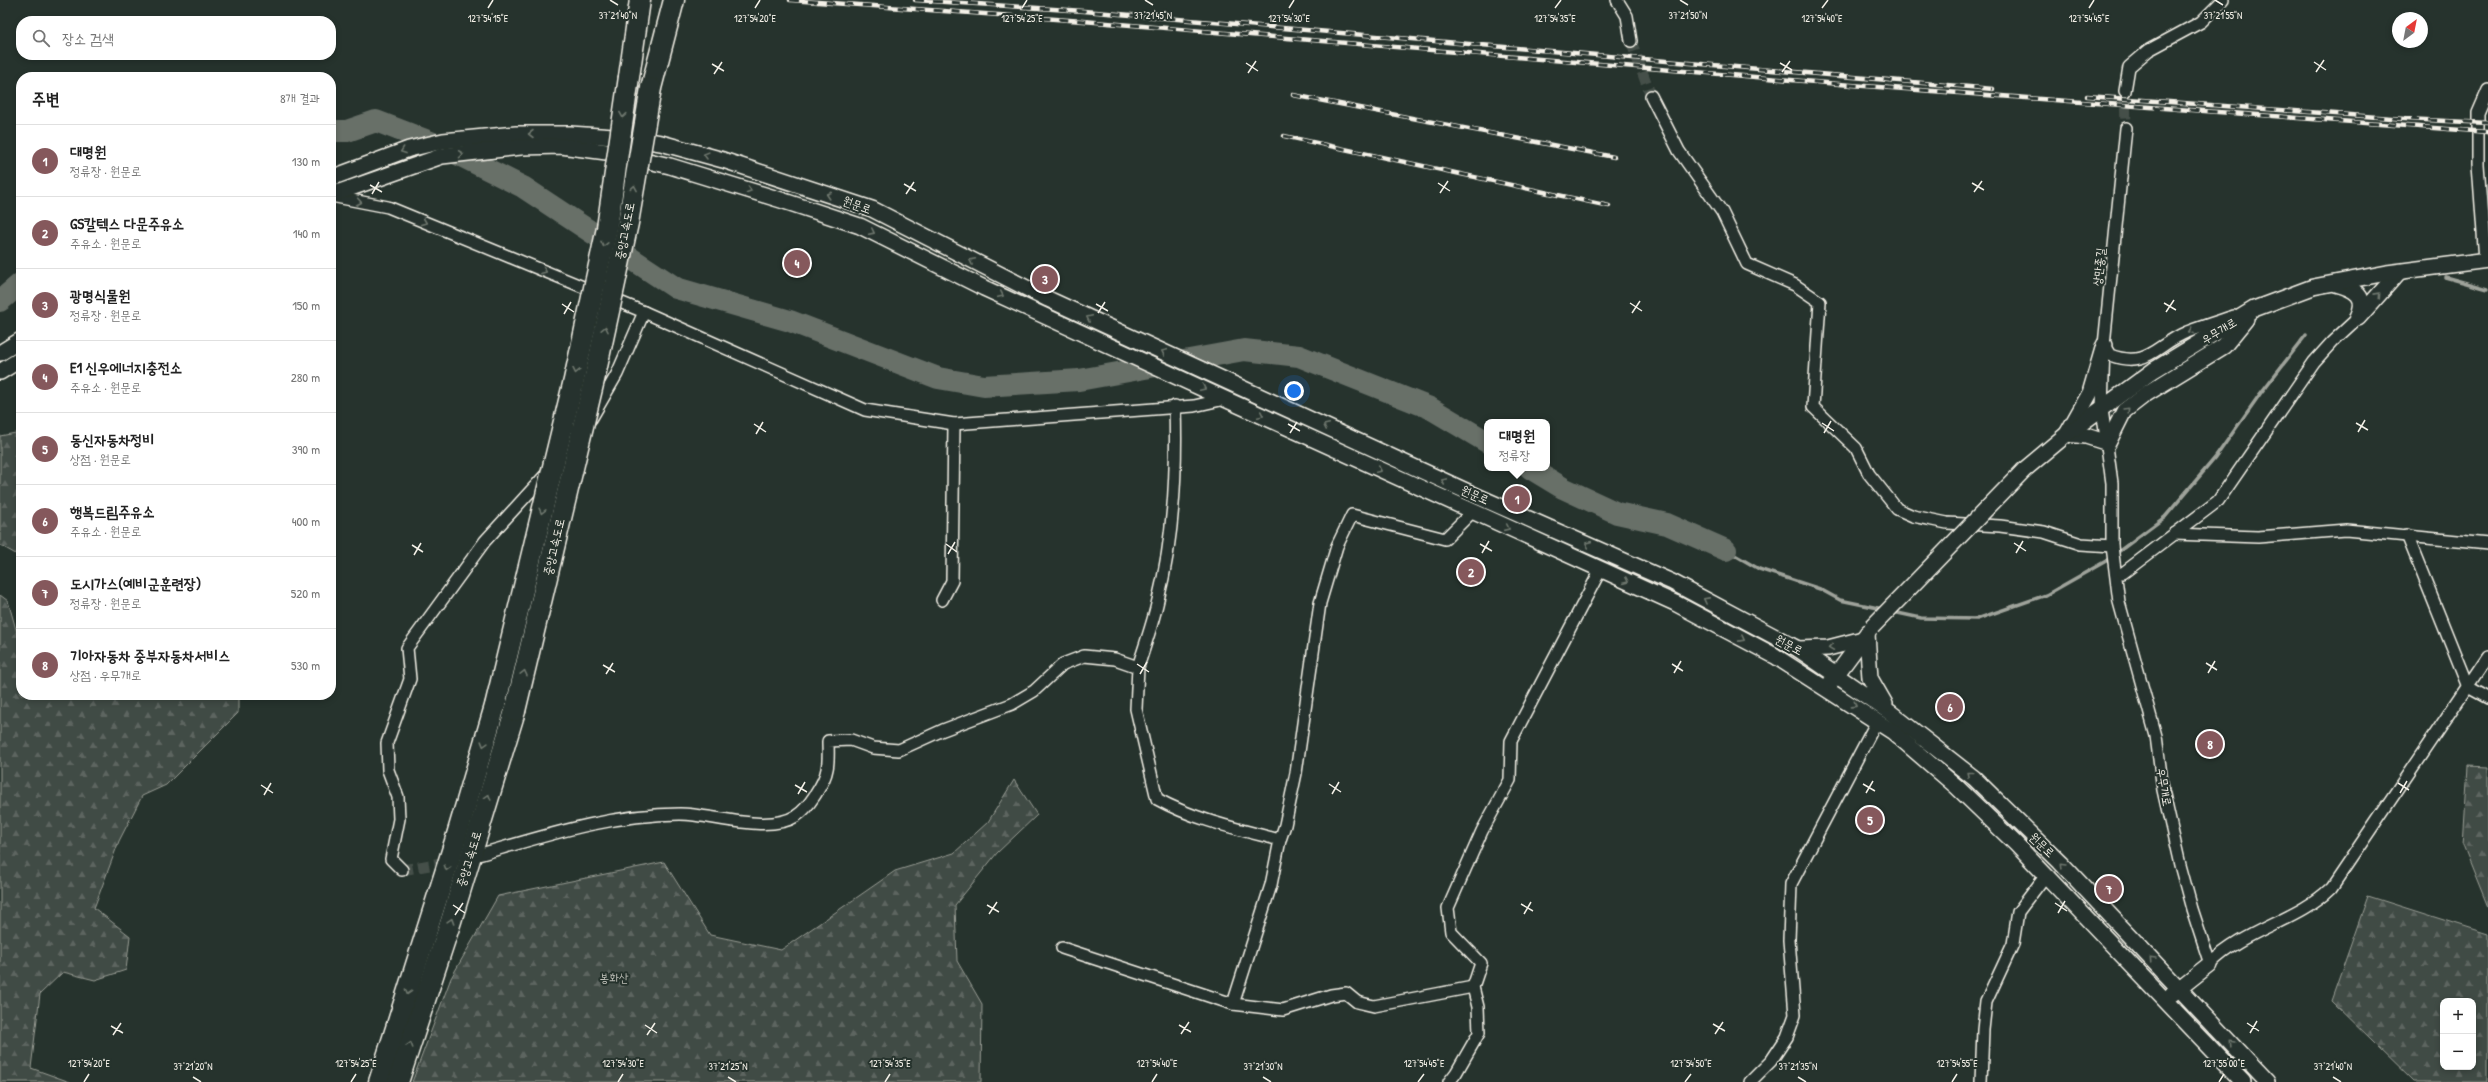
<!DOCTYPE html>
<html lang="ko">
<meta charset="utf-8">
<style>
body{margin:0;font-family:"Patrick Hand","Poor Story",sans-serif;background:#f2f2f2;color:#222}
.controls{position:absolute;right:12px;bottom:12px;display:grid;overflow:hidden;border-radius:8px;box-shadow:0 2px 6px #0003}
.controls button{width:36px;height:36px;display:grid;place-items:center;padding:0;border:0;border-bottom:1px solid #e0e0e0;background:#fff;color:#222;font:20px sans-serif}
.compass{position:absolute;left:2392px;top:12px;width:36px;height:36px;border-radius:50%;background:#fff;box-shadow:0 2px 6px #0003;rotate:32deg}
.you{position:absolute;left:1294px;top:391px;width:14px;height:14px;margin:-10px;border:3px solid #fff;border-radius:50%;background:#1a73e8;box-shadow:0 0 0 6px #1a73e833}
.badge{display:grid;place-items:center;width:26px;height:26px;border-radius:50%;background:#85585c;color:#fff;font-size:13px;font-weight:700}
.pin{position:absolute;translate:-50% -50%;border:2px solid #fff;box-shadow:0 1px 4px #0006}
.popup{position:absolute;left:1484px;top:419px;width:66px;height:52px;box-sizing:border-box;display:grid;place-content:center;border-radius:8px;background:#fff;filter:drop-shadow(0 1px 3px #0005);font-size:13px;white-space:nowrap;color:#767676}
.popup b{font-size:15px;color:#222}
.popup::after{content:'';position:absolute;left:50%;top:100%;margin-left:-8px;border:8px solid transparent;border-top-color:#fff}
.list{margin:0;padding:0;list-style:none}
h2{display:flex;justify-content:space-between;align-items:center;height:52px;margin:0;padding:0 16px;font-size:17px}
h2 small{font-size:13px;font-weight:400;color:#767676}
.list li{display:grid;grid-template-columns:26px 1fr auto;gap:12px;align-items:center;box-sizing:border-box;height:72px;padding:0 16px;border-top:1px solid #e0e0e0}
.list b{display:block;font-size:15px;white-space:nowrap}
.list p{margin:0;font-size:13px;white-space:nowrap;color:#767676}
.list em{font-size:13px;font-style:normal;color:#767676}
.icon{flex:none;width:22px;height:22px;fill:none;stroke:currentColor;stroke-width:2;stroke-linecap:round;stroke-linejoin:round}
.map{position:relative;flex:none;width:2488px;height:1082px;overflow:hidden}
.search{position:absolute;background:#fff;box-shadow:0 2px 6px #0003;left:16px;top:16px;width:320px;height:44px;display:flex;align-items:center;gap:10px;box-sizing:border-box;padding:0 14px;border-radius:16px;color:#767676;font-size:15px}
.panel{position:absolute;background:#fff;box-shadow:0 2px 6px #0003;left:16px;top:72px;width:320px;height:628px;border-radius:16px}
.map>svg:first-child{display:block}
.forest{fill:url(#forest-firs);stroke:#9a9e96;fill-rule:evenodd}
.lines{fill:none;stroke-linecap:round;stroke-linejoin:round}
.stream{stroke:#9fa39b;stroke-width:3.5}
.river{stroke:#676f68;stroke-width:22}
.street-tunnel{stroke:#455049;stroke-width:11;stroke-dasharray:11 5.5;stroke-linecap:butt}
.street-casing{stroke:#f4f1e8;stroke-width:14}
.secondary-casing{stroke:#f4f1e8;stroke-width:18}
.highway-casing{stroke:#f4f1e8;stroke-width:23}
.street{stroke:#26332d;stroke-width:11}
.secondary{stroke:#26332d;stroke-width:15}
.highway{stroke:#26332d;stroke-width:20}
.rail-casing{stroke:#f4f1e8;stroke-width:4.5}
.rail{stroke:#26332d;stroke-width:3;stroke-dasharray:9;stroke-linecap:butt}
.secondary-bridge-casing{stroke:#f4f1e8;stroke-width:18;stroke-linecap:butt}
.highway-bridge-casing{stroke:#f4f1e8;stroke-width:23;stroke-linecap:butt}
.secondary-bridge{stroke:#26332d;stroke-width:15}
.highway-bridge{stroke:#26332d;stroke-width:20}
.oneway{stroke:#6e766e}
.ticks{fill:none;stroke:#f4f1e8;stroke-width:1.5}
.labels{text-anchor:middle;stroke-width:4;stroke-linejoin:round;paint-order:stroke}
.street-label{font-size:12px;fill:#f4f1e8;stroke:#26332d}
.park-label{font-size:12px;fill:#bebfb7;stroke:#26332d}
.ticks-label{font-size:10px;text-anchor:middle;fill:#f4f1e8;stroke:#26332d;stroke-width:4;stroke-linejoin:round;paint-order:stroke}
</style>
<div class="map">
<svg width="2488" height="1082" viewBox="0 0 2488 1082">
<defs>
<pattern id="forest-firs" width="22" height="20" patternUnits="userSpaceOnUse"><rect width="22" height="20" fill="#414b45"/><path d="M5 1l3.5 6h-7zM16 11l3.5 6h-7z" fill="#5d6560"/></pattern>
</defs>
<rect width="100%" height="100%" fill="#26332d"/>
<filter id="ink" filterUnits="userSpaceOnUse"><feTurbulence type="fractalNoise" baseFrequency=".025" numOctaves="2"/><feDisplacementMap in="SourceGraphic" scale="8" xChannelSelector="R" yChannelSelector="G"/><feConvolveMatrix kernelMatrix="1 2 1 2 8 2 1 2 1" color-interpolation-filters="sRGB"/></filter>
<g filter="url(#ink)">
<g class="forest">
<path d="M 21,432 L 21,557 L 0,545 L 0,436 Z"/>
<path d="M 0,595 L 8,601 L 17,633 L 21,635 L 21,695 L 238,695 L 238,713 L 166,785 L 142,796 L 119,841 L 94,908 L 130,936 L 126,970 L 95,980 L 63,972 L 40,994 L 31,1068 L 70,1082 L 0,1082 Z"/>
<path d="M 2468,766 L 2488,767 L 2488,907 L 2463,845 Z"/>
<path d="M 1014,780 L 1037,815 L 997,853 L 955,905 L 957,961 L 982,1004 L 981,1082 L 412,1082 L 451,978 L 498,896 L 664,862 L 710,935 L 781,950 L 895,871 L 954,853 L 988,822 Z"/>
<path d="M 2368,896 L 2488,934 L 2488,1082 L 2414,1082 L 2331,1001 ZM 2443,1001 L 2473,1001 L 2473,1067 L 2443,1067 Z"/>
</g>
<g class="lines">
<g class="stream">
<path d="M 2445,277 L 2488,289"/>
<path d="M 1726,550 L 1759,569 L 1820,589 L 1840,600 L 1883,609"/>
<path d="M 1893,612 L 1921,618 L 1977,619 L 2046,595 L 2106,561 L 2165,517 L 2215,458 L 2260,394 L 2306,335"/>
</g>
<g class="river">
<path d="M 331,131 L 347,131 L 376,121 L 441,146 L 523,187 L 676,288 L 790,321 L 938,378 L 984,386 L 1079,380 L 1244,350 L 1299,356 L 1430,408 L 1487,442"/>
<path d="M 0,301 L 21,283"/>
<path d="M 1530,468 L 1563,488 L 1617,513 L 1667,524 L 1726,550"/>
</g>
<g class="street-tunnel">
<path d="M 1631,41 L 1651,96"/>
<path d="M 2125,91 L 2126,128"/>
<path d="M 402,870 L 452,861"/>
</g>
<defs>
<g id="street">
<path d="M 1617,0 L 1627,16 L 1631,41"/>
<path d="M 2125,91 L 2129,67 L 2149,50 L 2201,22 L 2223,0"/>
<path d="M 1651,96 L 1679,151 L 1722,212 L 1747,264 L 1795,285 L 1820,302 L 1813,407 L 1856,448 L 1869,474 L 1897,509 L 1913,516 L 1947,523 L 2000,526 L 2044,532 L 2081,544 L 2112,546"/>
<path d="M 2126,128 L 2104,345 L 2102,409 L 2112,483 L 2112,546 L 2119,602 L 2156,736 L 2163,790 L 2180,865 L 2192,909 L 2210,964 C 2245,929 2297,921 2331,888 L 2488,656"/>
<path d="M 331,196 L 388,207 L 644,312 L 865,410 L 954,424 L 1194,406 L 1225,399"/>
<path d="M 2485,260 L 2478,164 L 2478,113 L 2488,90"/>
<path d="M 2104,345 L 2110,355 C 2148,369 2155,345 2187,332 C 2203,326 2219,321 2234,316"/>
<path d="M 591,419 L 617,374 L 644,312"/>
<path d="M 2174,534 L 2258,537 L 2346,530 L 2488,544"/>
<path d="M 2407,535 L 2468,687 L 2488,698"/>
<path d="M 2123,573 L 2218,501 L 2314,362 L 2332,342 L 2358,318"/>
<path d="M 942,600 L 952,581 L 954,424"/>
<path d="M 1138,667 C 1145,645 1153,623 1158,600 C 1174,537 1177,470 1175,406"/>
<path d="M 478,855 C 544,836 610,814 680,814 C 711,814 768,834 796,816 C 808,809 825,782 827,769 C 829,760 828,750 828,741 L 851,740 L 873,748 L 899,750 L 943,730 L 1012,704 L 1034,691 L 1063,664 L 1084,656 L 1115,659 L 1138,667 L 1136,709 L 1157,799 C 1195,820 1238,829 1280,840"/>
<path d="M 402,870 L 391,859 L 399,819 L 398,797 L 388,770 L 387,743 L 410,679 L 407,648 L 485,541 L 549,471"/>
<path d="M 1062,948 L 1233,1004 L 1283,1010 L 1331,995 L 1346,993 L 1357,1002 L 1374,1006 L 1473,987"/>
<path d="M 1233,1004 L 1271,885 L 1280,840 L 1285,825 L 1296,773 L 1320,603 L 1337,546 L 1352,515 L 1445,539 L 1472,512"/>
<path d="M 1449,1082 L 1456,1073 L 1479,1033 L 1478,1007 L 1473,987 L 1481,963 L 1451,932 L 1448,908 L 1482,831 L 1510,780 L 1511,741 L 1601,569"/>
<path d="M 1750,1082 L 1771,1061 L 1787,1037 L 1795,1015 L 1789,940 L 1791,884 L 1877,721"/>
<path d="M 1981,1082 L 1983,1030 L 1986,1002 L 2013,944 L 2018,912 L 2046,875"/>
</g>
<g id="secondary">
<path d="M 331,178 L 409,149 L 443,141 L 516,134 L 570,134 L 629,138 L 661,143 L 723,160 L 872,209 L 1048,299 L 1479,497 L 1672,582 L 1798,649 L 1891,713 L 1974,778 L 2060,862 L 2267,1082"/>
<path d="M 331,195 L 442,156 L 521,147 L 561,146 L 614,153 L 670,166 L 781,200 L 860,226 L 984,288 L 1225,399 L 1675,603 L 1775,656 L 1893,732 L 1957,787 L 2016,844 L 2243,1082"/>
<path d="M 2336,284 C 2355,289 2368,296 2358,317"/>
<path d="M 2358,318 L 2399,272"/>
<path d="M 2104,345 L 2090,393 L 2067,434 L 2086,436 L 2108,443 L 2124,411 L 2146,394 L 2224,346 L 2246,319"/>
<path d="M 0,353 L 21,340"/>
<path d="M 0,372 L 21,359"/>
<path d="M 2024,470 L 2067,434 L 2154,370 L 2254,309 L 2313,287 L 2387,273 L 2488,260"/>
<path d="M 1867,634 L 1870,678 L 1885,704"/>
<path d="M 1798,649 L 1828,648 L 1863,639"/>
<path d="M 1831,682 L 1868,632"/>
<path d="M 2172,994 L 2210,964"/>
</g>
<g id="highway">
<path d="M 629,77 L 640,0"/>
<path d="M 651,88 L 674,0"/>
<path d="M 379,1082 L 457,835 L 495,706"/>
<path d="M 398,1082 L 451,921 L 515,711"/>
</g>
</defs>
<use href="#street" class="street-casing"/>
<use href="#secondary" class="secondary-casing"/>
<use href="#highway" class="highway-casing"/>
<use href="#street" class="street"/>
<use href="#secondary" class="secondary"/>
<use href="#highway" class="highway"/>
<defs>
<g id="rail">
<path d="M 790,0 L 1083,21 L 1851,85 L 2488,132"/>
<path d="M 915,0 L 1084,11 L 1993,89"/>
<path d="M 1293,95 L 1614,157"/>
<path d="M 2087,96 L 2405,119 L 2488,123"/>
<path d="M 1284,136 L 1609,206"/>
</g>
</defs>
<use href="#rail" class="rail-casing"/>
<use href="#rail" class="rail"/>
<defs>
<path id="secondary-bridge" d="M 1872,627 L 2024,470"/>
<g id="highway-bridge">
<path d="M 495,706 L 574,380 L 607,228 L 629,77"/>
<path d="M 515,711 L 595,376 L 628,223 L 651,88"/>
</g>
</defs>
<use href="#secondary-bridge" class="secondary-bridge-casing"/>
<use href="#highway-bridge" class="highway-bridge-casing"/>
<use href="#secondary-bridge" class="secondary-bridge"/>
<use href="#highway-bridge" class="highway-bridge"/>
</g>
<defs><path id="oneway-chevron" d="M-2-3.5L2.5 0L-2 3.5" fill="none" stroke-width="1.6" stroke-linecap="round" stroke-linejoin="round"/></defs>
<g class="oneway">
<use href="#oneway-chevron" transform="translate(623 115) rotate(99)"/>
<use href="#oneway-chevron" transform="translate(531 134) rotate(180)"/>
<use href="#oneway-chevron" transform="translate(403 151) rotate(160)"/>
<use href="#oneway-chevron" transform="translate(461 154) rotate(-7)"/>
<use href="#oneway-chevron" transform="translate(706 155) rotate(-165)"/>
<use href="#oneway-chevron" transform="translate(634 188) rotate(-80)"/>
<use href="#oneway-chevron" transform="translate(749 190) rotate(17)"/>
<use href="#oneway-chevron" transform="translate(829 195) rotate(-162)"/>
<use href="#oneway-chevron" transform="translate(359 202) rotate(11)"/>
<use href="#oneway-chevron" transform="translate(424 222) rotate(22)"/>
<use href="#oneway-chevron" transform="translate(872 232) rotate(26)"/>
<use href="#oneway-chevron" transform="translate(604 244) rotate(102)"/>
<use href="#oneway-chevron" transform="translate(972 261) rotate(-153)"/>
<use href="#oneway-chevron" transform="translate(544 271) rotate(22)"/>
<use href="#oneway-chevron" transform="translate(1001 295) rotate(25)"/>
<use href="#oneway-chevron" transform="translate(2378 295) rotate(-48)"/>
<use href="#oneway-chevron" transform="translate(1089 318) rotate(-155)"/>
<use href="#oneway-chevron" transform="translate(605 329) rotate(-78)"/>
<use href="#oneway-chevron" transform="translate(2191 331) rotate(160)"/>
<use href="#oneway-chevron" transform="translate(1164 352) rotate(-155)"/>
<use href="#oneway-chevron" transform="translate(576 371) rotate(102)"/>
<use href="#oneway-chevron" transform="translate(1203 388) rotate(25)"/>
<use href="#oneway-chevron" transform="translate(2127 410) rotate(-46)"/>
<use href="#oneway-chevron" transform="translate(1261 415) rotate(25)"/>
<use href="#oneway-chevron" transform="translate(1326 426) rotate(-155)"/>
<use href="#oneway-chevron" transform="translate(1379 470) rotate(25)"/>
<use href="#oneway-chevron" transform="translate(1444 481) rotate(-155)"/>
<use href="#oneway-chevron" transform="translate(542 511) rotate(104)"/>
<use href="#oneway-chevron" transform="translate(1507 528) rotate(24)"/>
<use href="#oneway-chevron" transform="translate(1588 544) rotate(-156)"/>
<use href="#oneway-chevron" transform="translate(1626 581) rotate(24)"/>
<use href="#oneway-chevron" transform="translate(1706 600) rotate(-152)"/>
<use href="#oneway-chevron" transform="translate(1742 639) rotate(28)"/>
<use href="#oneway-chevron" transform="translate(1831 647) rotate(172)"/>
<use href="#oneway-chevron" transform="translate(524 673) rotate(-77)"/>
<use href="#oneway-chevron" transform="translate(1854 705) rotate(33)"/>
<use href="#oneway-chevron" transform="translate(484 744) rotate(106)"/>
<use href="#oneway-chevron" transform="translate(1969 774) rotate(-141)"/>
<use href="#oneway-chevron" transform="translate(488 797) rotate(-73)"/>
<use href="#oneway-chevron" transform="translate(2063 865) rotate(-134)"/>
<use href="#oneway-chevron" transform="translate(447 868) rotate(107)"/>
<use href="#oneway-chevron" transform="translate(451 921) rotate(-72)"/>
<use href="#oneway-chevron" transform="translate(2152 959) rotate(-133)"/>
<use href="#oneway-chevron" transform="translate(408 992) rotate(108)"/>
<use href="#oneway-chevron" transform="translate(2231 1043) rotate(-134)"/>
<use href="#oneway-chevron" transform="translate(410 1045) rotate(-73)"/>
</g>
</g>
<path class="ticks" d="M 610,0 L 618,5M 1145,0 L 1153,5M 1680,0 L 1688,5M 2215,0 L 2223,5M 488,8 L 493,0M 755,8 L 760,0M 1022,8 L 1027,0M 1289,8 L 1294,0M 1555,8 L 1561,0M 1822,8 L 1828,0M 2089,8 L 2094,0M 2314,62 L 2326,70M 1246,63 L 1258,71M 1780,63 L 1792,70M 712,64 L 724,71M 1782,72 L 1790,61M 2316,72 L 2324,60M 1248,73 L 1256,61M 714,74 L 722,62M 1438,183 L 1450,191M 1972,183 L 1984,190M 904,184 L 916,191M 370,185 L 382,192M 1974,192 L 1982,181M 1440,193 L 1448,181M 372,194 L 379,182M 906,194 L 914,182M 1630,303 L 1642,311M 2164,303 L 2176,310M 562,304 L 574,312M 1096,304 L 1108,311M 2166,312 L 2174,300M 1098,313 L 1105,302M 1632,313 L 1640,301M 564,314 L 571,302M 1822,423 L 1834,431M 2356,423 L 2368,430M 754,424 L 766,432M 1288,424 L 1300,431M 2358,432 L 2365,420M 1290,433 L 1297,422M 1824,433 L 1831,421M 756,434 L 763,422M 2014,543 L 2026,551M 946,544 L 957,552M 1480,544 L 1492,551M 412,545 L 423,552M 1482,553 L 1489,541M 2016,553 L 2023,541M 948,554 L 955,542M 414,555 L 421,543M 2206,663 L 2217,670M 1137,664 L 1149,672M 1672,664 L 1683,671M 603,665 L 615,672M 1674,673 L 1681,661M 2208,673 L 2215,661M 606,674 L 613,663M 1140,674 L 1147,662M 2398,783 L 2409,790M 1329,784 L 1341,792M 1863,784 L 1875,791M 261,785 L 273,793M 795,785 L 807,792M 1866,793 L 1873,781M 2400,793 L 2407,781M 798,794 L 805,782M 1332,794 L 1339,782M 264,795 L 271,783M 2055,903 L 2067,911M 1521,904 L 1533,911M 453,905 L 465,913M 987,905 L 999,912M 2058,913 L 2065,901M 989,914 L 997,902M 1524,914 L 1531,902M 455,915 L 463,903M 2247,1023 L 2259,1031M 1713,1024 L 1725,1031M 645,1025 L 657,1033M 1179,1025 L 1191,1032M 111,1026 L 123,1033M 2250,1033 L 2257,1021M 1181,1034 L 1189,1022M 1715,1034 L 1723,1022M 113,1035 L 121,1023M 647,1035 L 655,1023M 193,1077 L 201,1082M 728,1077 L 736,1082M 1263,1077 L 1271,1082M 1798,1077 L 1806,1082M 2333,1077 L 2341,1082M 84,1082 L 89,1074M 351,1082 L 356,1074M 618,1082 L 623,1074M 885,1082 L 890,1074M 1152,1082 L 1157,1074M 1418,1082 L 1424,1074M 1685,1082 L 1691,1074M 1952,1082 L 1957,1074M 2219,1082 L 2224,1074"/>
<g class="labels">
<g class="street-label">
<text transform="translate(857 205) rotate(20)" y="4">원문로</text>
<text transform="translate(625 231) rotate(-79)" y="4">중앙고속도로</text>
<text transform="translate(2099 267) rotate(-84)" y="4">상만종길</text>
<text transform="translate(2219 331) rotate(-31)" y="4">우무개로</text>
<text transform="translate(1475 495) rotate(24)" y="4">원문로</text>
<text transform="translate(554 547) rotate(-77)" y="4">중앙고속도로</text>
<text transform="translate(1789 645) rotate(28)" y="4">원문로</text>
<text transform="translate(2164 787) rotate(80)" y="4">우무개로</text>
<text transform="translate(2042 845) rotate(44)" y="4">원문로</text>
<text transform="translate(469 859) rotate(-73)" y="4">중앙고속도로</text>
</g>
<g class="park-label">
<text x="614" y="982">봉화산</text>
</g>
</g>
<g class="ticks-label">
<text x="2223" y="19">37°21'55"N</text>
<text x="618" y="19">37°21'40"N</text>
<text x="1153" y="19">37°21'45"N</text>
<text x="1688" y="19">37°21'50"N</text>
<text x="488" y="22">127°54'15"E</text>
<text x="755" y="22">127°54'20"E</text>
<text x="1022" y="22">127°54'25"E</text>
<text x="1289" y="22">127°54'30"E</text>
<text x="1555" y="22">127°54'35"E</text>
<text x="1822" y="22">127°54'40"E</text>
<text x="2089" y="22">127°54'45"E</text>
<text x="89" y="1067">127°54'20"E</text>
<text x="356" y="1067">127°54'25"E</text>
<text x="623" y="1067">127°54'30"E</text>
<text x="890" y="1067">127°54'35"E</text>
<text x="1157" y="1067">127°54'40"E</text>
<text x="1424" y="1067">127°54'45"E</text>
<text x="1691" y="1067">127°54'50"E</text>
<text x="1957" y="1067">127°54'55"E</text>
<text x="2224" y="1067">127°55'00"E</text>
<text x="193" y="1070">37°21'20"N</text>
<text x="728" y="1070">37°21'25"N</text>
<text x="1263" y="1070">37°21'30"N</text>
<text x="1798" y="1070">37°21'35"N</text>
<text x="2333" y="1070">37°21'40"N</text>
</g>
</svg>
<div class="controls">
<button>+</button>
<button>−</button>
</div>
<svg class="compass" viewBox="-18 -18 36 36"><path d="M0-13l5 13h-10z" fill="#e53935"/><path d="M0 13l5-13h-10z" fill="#767676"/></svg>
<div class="you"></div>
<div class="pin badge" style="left:1517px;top:499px">1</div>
<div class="popup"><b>대명원</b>정류장</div>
<div class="pin badge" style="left:1471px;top:572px">2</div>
<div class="pin badge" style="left:1045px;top:279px">3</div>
<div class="pin badge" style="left:797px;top:263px">4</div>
<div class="pin badge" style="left:1870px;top:820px">5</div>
<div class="pin badge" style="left:1950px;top:707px">6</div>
<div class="pin badge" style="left:2109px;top:889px">7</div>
<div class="pin badge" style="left:2210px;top:744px">8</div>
<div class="search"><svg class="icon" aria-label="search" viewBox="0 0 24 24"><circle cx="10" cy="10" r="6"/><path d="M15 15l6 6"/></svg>장소 검색</div>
<section class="panel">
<h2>주변<small>8개 결과</small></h2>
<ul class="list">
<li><span class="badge">1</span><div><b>대명원</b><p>정류장 · 원문로</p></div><em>130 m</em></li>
<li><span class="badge">2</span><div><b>GS칼텍스 다문주유소</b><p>주유소 · 원문로</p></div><em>140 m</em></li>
<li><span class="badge">3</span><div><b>광명식물원</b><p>정류장 · 원문로</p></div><em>150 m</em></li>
<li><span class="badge">4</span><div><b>E1 신우에너지충전소</b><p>주유소 · 원문로</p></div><em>280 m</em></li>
<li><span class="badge">5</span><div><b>동신자동차정비</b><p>상점 · 원문로</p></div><em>390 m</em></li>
<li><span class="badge">6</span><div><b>행복드림주유소</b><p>주유소 · 원문로</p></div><em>400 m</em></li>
<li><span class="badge">7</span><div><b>도시가스(예비군훈련장)</b><p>정류장 · 원문로</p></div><em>520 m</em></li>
<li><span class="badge">8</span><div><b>기아자동차 중부자동차서비스</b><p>상점 · 우무개로</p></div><em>530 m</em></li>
</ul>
</section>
</div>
